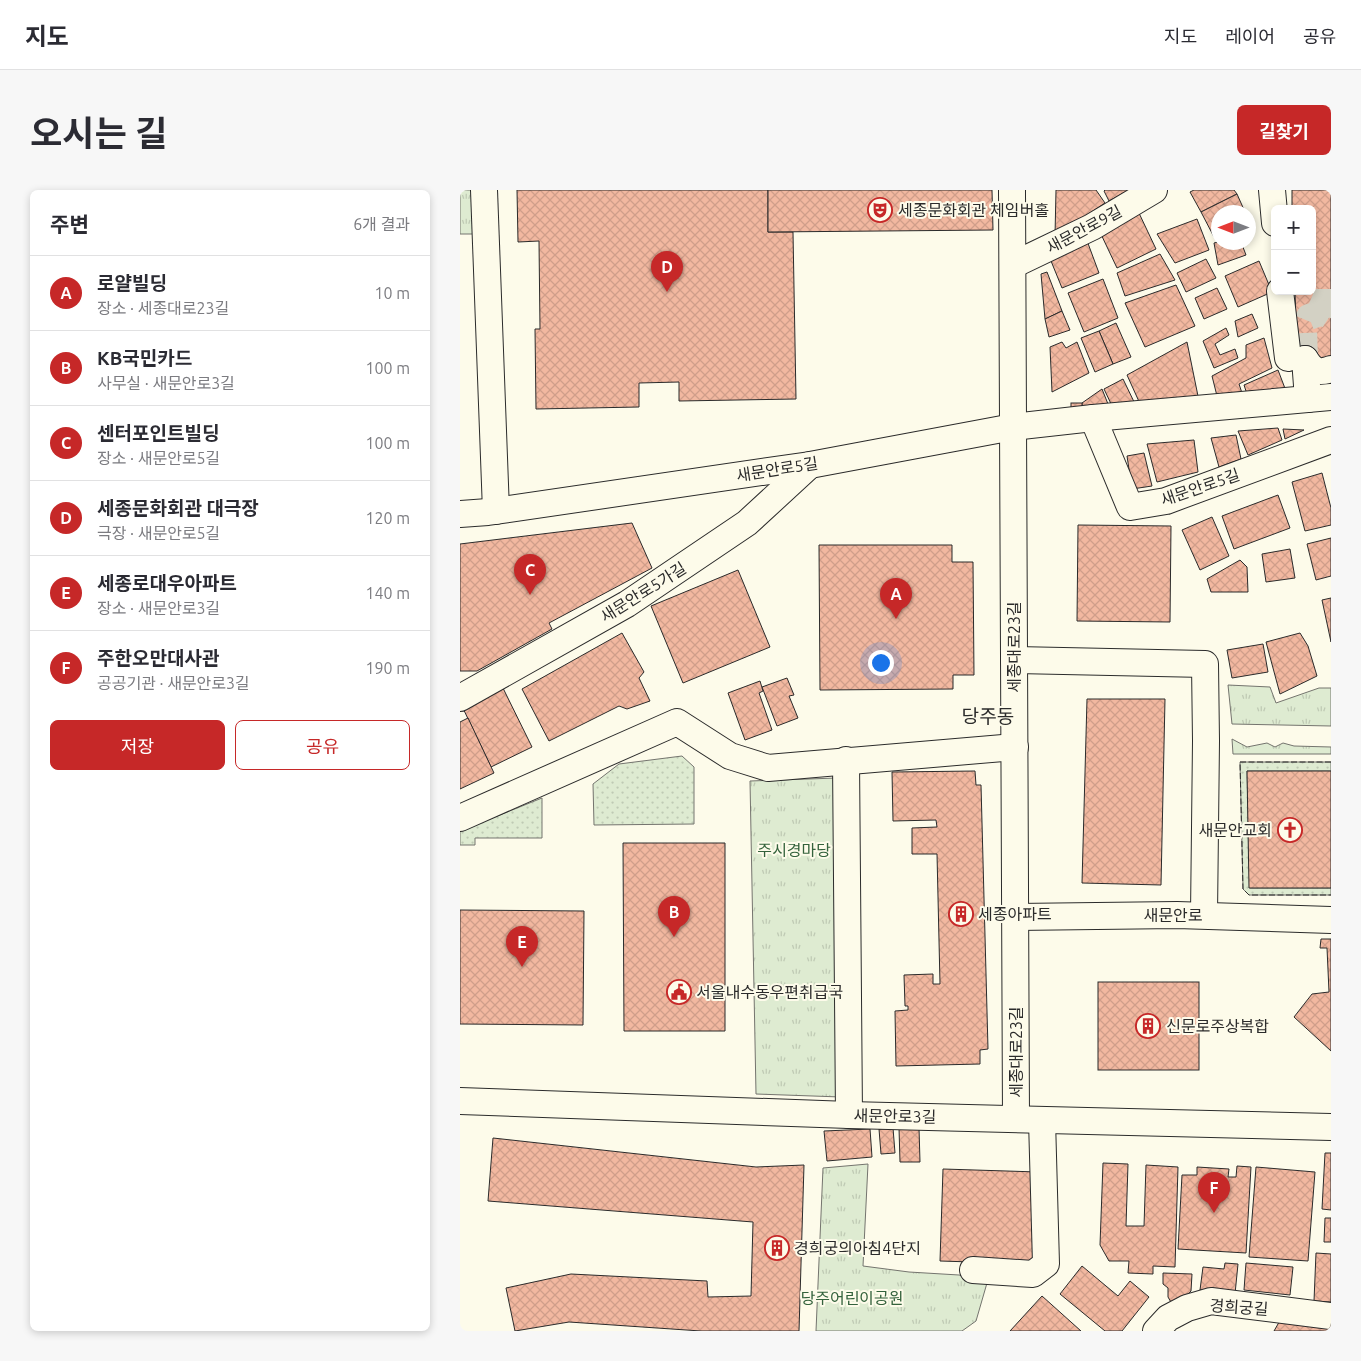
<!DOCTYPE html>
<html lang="ko">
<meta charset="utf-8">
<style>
body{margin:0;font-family:Ubuntu,"Noto Sans KR",sans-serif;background:#f7f7f7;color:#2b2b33}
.controls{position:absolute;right:15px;top:15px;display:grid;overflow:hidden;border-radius:8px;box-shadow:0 2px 8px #0003}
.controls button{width:45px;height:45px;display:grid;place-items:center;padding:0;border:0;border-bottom:1px solid #e1e1e2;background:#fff;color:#2b2b33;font:25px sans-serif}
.compass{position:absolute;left:751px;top:15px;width:45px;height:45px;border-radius:50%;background:#fff;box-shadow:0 2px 8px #0003;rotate:270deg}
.you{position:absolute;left:420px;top:472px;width:18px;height:18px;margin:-12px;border:4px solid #fff;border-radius:50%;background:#1a73e8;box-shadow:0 0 0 8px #1a73e833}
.badge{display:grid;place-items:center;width:32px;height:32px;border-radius:50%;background:#c62828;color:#fff;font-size:16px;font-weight:700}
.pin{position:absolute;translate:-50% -41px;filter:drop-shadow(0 1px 2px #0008)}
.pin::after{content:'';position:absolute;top:26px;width:18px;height:15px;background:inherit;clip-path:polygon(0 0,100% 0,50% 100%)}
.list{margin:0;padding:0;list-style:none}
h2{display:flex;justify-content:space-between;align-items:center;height:65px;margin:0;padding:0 20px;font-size:21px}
h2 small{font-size:16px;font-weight:400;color:#7c7c81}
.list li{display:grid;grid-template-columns:32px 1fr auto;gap:15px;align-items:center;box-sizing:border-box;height:75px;padding:0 20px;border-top:1px solid #e1e1e2}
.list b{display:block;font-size:19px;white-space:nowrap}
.list p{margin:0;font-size:16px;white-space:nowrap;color:#7c7c81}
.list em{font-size:16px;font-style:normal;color:#7c7c81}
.actions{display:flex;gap:10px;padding:15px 20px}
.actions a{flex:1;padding:11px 0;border:1px solid #c62828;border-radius:8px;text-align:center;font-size:18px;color:#c62828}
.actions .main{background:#c62828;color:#fff}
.map{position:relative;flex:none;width:871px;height:1141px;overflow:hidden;border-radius:8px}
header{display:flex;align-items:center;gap:30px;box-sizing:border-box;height:70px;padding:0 25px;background:#fff;border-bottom:1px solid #e1e1e2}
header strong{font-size:24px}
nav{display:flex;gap:28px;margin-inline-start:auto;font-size:18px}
.intro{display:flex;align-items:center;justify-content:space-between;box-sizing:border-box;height:120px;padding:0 30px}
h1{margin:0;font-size:35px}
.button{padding:12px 22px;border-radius:8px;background:#c62828;color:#fff;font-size:18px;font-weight:700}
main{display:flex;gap:30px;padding:0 30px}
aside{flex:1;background:#fff;border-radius:8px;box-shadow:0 2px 8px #0003}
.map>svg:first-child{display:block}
.park{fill:url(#park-tufts);stroke:#74746e}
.garden{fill:url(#garden-dots);stroke:#74746e}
.building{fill:url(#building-cross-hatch);stroke:#2b2b2b}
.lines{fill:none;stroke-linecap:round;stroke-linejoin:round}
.minor-tunnel{stroke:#d3d1c4;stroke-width:26;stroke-dasharray:26 13;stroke-linecap:butt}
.minor-casing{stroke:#2b2b2b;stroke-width:28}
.minor{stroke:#fdfbea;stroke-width:26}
.fence{stroke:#2b2b2b;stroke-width:1;stroke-dasharray:6 2.5;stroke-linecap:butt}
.labels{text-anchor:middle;stroke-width:4;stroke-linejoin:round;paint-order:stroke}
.poi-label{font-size:16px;fill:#2b2b2b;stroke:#fdfbea;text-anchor:start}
.street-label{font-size:16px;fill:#2b2b2b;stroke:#fdfbea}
.park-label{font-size:16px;fill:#34623c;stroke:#fdfbea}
.quarter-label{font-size:19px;fill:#2b2b2b;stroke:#fdfbea}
</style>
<header>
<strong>지도</strong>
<nav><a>지도</a><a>레이어</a><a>공유</a></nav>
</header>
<div class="intro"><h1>오시는 길</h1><a class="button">길찾기</a></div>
<main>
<aside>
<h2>주변<small>6개 결과</small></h2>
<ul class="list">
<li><span class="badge">A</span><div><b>로얄빌딩</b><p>장소 · 세종대로23길</p></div><em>10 m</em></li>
<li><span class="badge">B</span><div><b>KB국민카드</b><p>사무실 · 새문안로3길</p></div><em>100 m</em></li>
<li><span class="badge">C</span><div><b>센터포인트빌딩</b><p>장소 · 새문안로5길</p></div><em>100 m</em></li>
<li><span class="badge">D</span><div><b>세종문화회관 대극장</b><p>극장 · 새문안로5길</p></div><em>120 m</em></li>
<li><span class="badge">E</span><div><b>세종로대우아파트</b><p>장소 · 새문안로3길</p></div><em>140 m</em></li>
<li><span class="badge">F</span><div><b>주한오만대사관</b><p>공공기관 · 새문안로3길</p></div><em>190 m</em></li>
</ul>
<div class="actions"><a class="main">저장</a><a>공유</a></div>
</aside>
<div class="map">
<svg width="871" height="1141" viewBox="0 0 871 1141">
<defs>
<pattern id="park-tufts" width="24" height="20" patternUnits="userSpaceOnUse" patternTransform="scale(1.25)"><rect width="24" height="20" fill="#deebd1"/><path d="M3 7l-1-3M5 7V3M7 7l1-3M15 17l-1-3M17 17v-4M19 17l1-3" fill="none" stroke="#bfcab4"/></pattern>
<pattern id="garden-dots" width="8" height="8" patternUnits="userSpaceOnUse" patternTransform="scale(1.25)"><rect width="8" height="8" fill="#deebd1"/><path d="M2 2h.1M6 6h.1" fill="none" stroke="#bfcab4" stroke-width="1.8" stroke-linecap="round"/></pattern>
<pattern id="building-cross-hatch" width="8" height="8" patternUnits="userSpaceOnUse" patternTransform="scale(1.25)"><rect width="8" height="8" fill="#f2b8a0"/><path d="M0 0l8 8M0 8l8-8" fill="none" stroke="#d09e8a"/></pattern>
</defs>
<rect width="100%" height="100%" fill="#fdfbea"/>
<g class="park">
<path d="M 0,0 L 19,0 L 20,44 L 0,44 Z"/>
<path d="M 768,495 L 810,497 L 816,513 L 859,498 L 871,498 L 871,536 L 772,534 Z"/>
<path d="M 772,549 L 787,557 L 807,553 L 815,557 L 823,553 L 834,556 L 871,557 L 871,564 L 773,564 Z"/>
<path d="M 377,588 L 381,907 L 296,904 L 290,591 Z"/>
<path d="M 408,974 L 403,1076 L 449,1082 L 499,1085 L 527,1093 L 516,1131 L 502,1141 L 356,1141 L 363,978 Z"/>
</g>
<g class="garden">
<path d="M 222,566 L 234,577 L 234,634 L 134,635 L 133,594 L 159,574 Z"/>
<path d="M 780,572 L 871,572 L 871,581 L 787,581 L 790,698 L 871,698 L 871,705 L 789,705 L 783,699 Z"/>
<path d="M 82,608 L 82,648 L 15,648 L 15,655 L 0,655 L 0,641 Z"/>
</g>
<g class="building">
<path d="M 57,0 L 308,0 L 308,42 L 333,42 L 336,209 L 219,211 L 219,192 L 179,193 L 179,217 L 76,219 L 75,139 L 80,139 L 79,51 L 58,52 Z"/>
<path d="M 308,0 L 532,0 L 533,40 L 308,42 Z"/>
<path d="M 596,0 L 636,0 L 645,13 L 595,46 Z"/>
<path d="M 645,0 L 669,0 L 649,11 L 644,1 Z"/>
<path d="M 734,0 L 774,0 L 777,4 L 741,22 L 730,2 Z"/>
<path d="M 832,0 L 871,0 L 871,168 L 837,170 L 835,101 L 852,101 L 852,19 L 832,19 Z"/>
<path d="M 777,4 L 785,22 L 758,22 L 758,45 L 754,47 L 741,22 Z"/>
<path d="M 678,21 L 696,59 L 657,78 L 639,40 Z"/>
<path d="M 737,29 L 749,60 L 715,73 L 697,44 Z"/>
<path d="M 626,48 L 639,83 L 602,98 L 591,71 Z"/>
<path d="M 758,52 L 781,52 L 786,65 L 758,75 L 754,53 Z"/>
<path d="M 700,64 L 715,90 L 665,106 L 657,83 Z"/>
<path d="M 746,69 L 756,88 L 726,102 L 717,83 Z"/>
<path d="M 799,71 L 812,102 L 778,117 L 765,86 Z"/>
<path d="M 587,82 L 602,121 L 585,129 L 581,84 Z"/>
<path d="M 643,89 L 658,128 L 624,142 L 608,103 Z"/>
<path d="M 716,95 L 735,136 L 685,157 L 665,113 Z"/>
<path d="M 757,98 L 767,119 L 744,129 L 735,108 Z"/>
<path d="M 602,121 L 610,140 L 589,147 L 585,129 Z"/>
<path d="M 792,124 L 798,138 L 778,147 L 775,131 Z"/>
<path d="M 656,133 L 671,167 L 653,174 L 639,141 Z"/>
<path d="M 766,138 L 769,145 L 755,154 L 760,165 L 775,159 L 778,168 L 754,178 L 743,151 Z"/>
<path d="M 639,141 L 653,174 L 635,182 L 621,148 Z"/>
<path d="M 804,148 L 812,178 L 779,194 L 783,206 L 758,210 L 752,186 L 786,168 L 786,155 Z"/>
<path d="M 602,152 L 606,158 L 617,152 L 629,183 L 592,202 L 590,157 Z"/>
<path d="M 727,152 L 739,211 L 681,216 L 667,185 Z"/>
<path d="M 818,180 L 826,201 L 788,207 L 784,195 Z"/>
<path d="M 663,189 L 677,218 L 653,218 L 644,199 Z"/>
<path d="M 642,199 L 650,219 L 622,222 L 622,213 Z"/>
<rect x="611" y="213" width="11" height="9"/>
<path d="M 818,238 L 822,250 L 788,265 L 778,241 Z"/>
<path d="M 823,239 L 844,240 L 825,249 Z"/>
<path d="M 776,245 L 781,269 L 759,277 L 751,248 Z"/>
<path d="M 734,250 L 738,282 L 697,292 L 687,254 Z"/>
<path d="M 684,263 L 692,296 L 672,299 L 667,266 Z"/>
<path d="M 862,283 L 871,318 L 871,335 L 845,341 L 832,292 Z"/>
<path d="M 818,305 L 830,338 L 774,359 L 762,326 Z"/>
<path d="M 752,327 L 769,366 L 740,380 L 722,340 Z"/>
<path d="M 172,333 L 192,378 L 89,433 L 92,439 L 17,481 L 0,481 L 0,354 Z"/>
<path d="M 618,335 L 711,336 L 710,432 L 617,431 Z"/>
<path d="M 871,348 L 871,386 L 856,390 L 847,354 Z"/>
<path d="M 359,355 L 492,355 L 492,372 L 513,372 L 514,485 L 493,485 L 493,499 L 360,500 Z"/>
<path d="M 830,359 L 835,388 L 806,392 L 802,364 Z"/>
<path d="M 780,370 L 787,377 L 788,402 L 751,402 L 747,389 Z"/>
<path d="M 278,380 L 310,457 L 223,493 L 191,416 Z"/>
<path d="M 871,408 L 871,452 L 862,410 Z"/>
<path d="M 162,443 L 184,482 L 179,488 L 190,511 L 167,519 L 159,516 L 89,551 L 62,499 Z"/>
<path d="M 840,443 L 848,456 L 857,486 L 820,504 L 806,452 Z"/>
<path d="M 803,454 L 808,482 L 772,488 L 767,460 Z"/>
<path d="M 327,488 L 334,505 L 329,506 L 338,528 L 317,536 L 302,497 Z"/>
<path d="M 300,491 L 303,501 L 299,503 L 312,540 L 285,550 L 268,503 Z"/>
<path d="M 40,492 L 72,557 L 31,577 L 0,512 Z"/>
<path d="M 627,509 L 705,509 L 701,695 L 622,693 Z"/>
<path d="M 8,528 L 34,583 L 0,599 L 0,532 Z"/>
<path d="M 515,581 L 516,595 L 521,595 L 528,859 L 520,860 L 520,874 L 436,876 L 435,821 L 448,820 L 448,816 L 445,816 L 444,785 L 473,784 L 473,794 L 480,794 L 477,664 L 452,664 L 452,638 L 477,637 L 476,630 L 433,631 L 432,582 Z"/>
<path d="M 787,581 L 871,581 L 871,698 L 789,698 Z"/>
<path d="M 163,653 L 265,653 L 265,841 L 164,841 Z"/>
<path d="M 0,720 L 124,721 L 123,835 L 0,834 Z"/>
<path d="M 861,749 L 871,749 L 871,861 L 834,827 L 852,804 L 869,802 L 867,758 L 860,758 Z"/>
<rect x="638" y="792" width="101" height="88"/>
<path d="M 433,938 L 435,963 L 421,964 L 419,939 Z"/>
<path d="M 439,938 L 459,938 L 460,972 L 440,972 Z"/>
<path d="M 410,939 L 412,967 L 367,971 L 364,941 Z"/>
<path d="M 33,948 L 296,977 L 344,975 L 339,1141 L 241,1141 L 109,1132 L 55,1141 L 46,1098 L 111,1084 L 247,1091 L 248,1107 L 291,1106 L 293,1032 L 28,1011 Z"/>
<path d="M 865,963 L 871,963 L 871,1020 L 862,1019 Z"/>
<path d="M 643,973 L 668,974 L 666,1036 L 684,1036 L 686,975 L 718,977 L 715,1077 L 693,1076 L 693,1084 L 668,1083 L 669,1071 L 649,1071 L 640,1055 Z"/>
<path d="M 777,976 L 791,977 L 786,1063 L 718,1059 L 722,985 L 737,985 L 737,977 L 769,979 L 768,987 L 776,987 Z"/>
<path d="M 796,977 L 855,982 L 848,1071 L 789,1067 Z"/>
<path d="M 483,979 L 578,982 L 576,1074 L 480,1071 Z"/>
<path d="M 865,1028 L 871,1028 L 871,1052 L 864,1052 Z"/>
<path d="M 856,1063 L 871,1064 L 871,1112 L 854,1111 Z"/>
<path d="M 765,1073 L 778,1074 L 775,1104 L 740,1100 L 743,1077 L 764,1079 Z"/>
<path d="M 786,1073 L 833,1077 L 830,1105 L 784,1100 Z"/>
<path d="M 622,1076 L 658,1106 L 670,1091 L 689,1107 L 662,1141 L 645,1141 L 600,1104 Z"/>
<path d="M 703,1083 L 732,1084 L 731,1101 L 718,1115 L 712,1114 L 708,1107 L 708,1098 L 703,1094 Z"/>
<path d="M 582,1106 L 621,1141 L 550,1141 Z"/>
<path d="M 822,1127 L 871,1133 L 871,1141 L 814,1141 Z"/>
</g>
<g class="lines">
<g class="minor-tunnel">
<path d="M 859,123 L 866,107 L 866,99"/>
<path d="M 845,169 L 844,139 L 849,127 C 857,124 863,121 871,127"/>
</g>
<defs>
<g id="minor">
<path d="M 24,0 L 36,321"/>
<path d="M 552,0 L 556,929"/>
<path d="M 812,0 L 815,33"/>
<path d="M 553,75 L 632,37 L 694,0"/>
<path d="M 820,101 L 828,168"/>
<path d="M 845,169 L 848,209"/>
<path d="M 845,169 C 852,180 858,184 871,179"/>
<path d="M 633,228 L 670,317 L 706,311 L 871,250"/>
<path d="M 0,324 L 28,322 L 350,275 L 553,237 L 633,228 L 871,207"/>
<path d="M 554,470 L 745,474 L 746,551 L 744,725"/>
<path d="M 0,508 L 167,414 L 287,333 L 350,275"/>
<path d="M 386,570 L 389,925"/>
<path d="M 0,628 L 217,532 L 270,566 L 308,578 L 555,557"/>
<path d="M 556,727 L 717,725 L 871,730"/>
<path d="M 0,911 L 389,925 L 871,937"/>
<path d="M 513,1080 L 573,1084 L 586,1074 L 582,930"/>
<path d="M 696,1141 L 708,1128 L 727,1118 L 751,1111 L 871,1126"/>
</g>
</defs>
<use href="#minor" class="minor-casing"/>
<use href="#minor" class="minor"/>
<path class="fence" d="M 871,572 L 780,572 L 783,699 L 789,705 L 871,705"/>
</g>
<defs>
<symbol id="theatre-ring" viewBox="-11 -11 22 22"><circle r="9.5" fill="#fdfbea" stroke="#c62828" stroke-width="1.5"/><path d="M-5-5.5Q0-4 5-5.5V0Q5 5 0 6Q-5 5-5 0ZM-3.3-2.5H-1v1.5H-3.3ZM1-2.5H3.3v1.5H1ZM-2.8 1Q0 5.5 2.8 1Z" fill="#c62828"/></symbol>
<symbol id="church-ring" viewBox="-11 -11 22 22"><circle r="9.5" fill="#fdfbea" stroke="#c62828" stroke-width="1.5"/><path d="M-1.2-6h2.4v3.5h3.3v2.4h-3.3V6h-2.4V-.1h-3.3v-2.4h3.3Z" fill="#c62828"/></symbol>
<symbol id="building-ring" viewBox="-11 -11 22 22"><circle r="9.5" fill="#fdfbea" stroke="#c62828" stroke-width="1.5"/><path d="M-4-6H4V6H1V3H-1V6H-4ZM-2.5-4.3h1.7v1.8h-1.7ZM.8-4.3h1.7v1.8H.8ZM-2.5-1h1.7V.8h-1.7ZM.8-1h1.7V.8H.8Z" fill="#c62828"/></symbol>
<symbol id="civic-ring" viewBox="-11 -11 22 22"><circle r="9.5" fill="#fdfbea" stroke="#c62828" stroke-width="1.5"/><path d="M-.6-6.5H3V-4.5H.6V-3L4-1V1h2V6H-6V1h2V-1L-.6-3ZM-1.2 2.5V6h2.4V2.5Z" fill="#c62828"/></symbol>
</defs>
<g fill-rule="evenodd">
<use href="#theatre-ring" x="406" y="6" width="28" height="28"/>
<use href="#church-ring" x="816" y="626" width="28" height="28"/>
<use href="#building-ring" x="487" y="710" width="28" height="28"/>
<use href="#civic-ring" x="205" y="788" width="28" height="28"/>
<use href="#building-ring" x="674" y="822" width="28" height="28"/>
<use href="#building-ring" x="303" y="1044" width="28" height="28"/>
</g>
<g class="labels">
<g class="poi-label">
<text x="438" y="26">세종문화회관 체임버홀</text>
<text x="812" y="646" text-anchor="end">새문안교회</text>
<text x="518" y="730">세종아파트</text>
<text x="236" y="808">서울내수동우편취급국</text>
<text x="706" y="842">신문로주상복합</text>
<text x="334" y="1064">경희궁의아침4단지</text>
</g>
<g class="street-label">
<text transform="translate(624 39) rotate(-28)" y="6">새문안로9길</text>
<text transform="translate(317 279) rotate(-9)" y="6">새문안로5길</text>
<text transform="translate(740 297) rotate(-19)" y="6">새문안로5길</text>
<text transform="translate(183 402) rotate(-32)" y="6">새문안로5가길</text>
<text transform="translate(554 457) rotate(-90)" y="6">세종대로23길</text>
<text x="713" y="731">새문안로</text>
<text transform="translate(556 862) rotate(-90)" y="6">세종대로23길</text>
<text transform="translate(435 926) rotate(1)" y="6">새문안로3길</text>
<text transform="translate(779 1117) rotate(4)" y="6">경희궁길</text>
</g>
<g class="park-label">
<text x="334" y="666">주시경마당</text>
<text x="392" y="1114">당주어린이공원</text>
</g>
<g class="quarter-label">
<text x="528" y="533">당주동</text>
</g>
</g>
</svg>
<div class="controls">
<button>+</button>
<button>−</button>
</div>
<svg class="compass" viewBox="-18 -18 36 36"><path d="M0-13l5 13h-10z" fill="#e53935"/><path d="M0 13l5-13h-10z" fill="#7c7c81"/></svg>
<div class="you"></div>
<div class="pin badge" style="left:436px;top:429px">A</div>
<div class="pin badge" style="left:214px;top:747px">B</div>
<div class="pin badge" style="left:70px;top:405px">C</div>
<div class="pin badge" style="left:207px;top:102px">D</div>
<div class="pin badge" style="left:62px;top:777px">E</div>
<div class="pin badge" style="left:754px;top:1023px">F</div>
</div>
</main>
